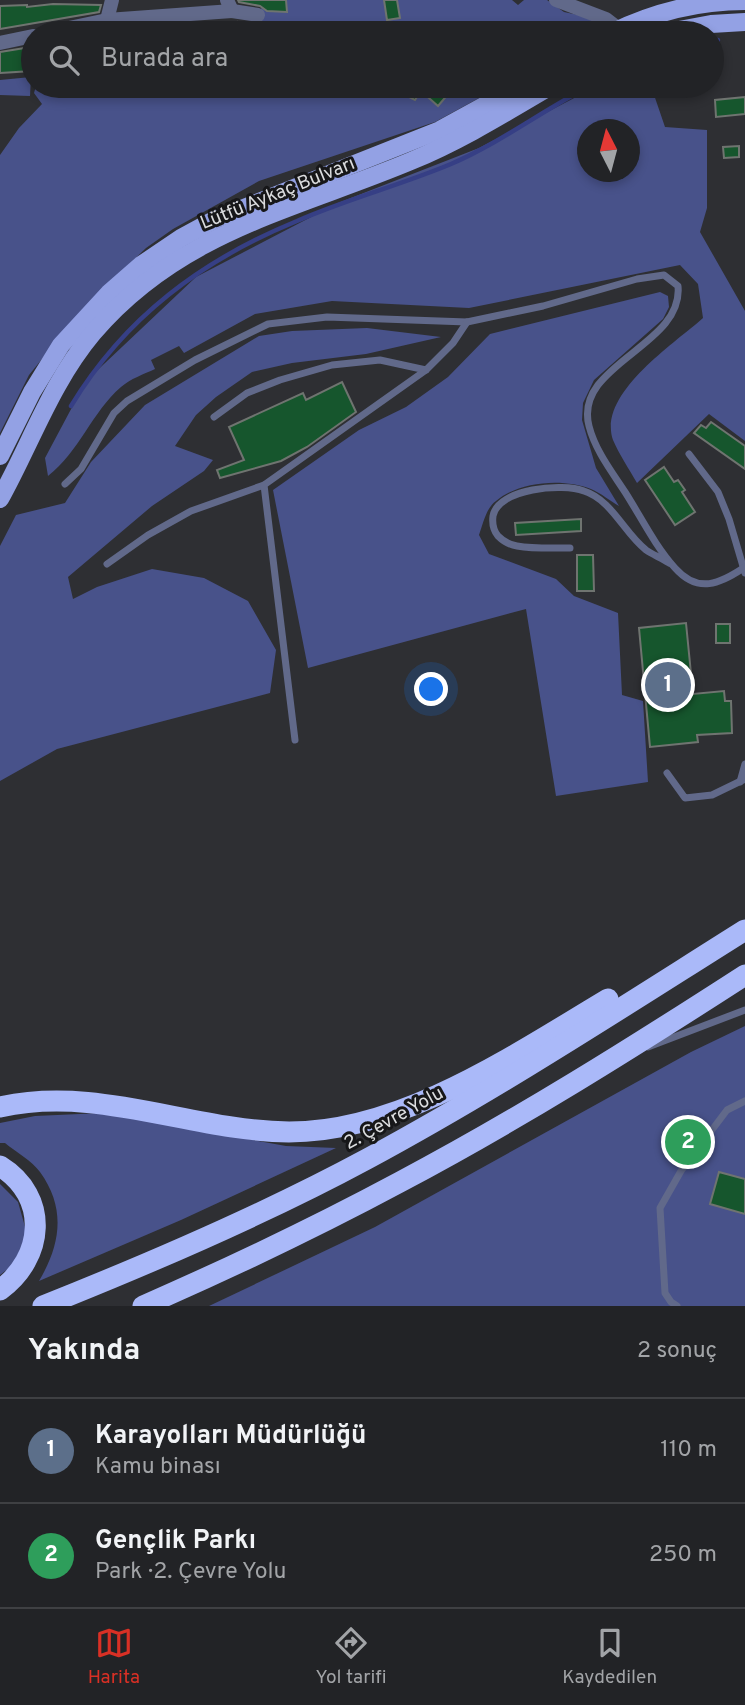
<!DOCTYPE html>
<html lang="tr">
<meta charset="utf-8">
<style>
body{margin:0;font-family:Overpass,sans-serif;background:#2a2b2e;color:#f1f3f6}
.compass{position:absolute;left:577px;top:119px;width:63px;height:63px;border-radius:50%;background:#222326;box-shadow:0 4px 10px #0003;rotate:354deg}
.you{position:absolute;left:432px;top:690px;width:24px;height:24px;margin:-18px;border:5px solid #fff;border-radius:50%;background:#1a73e8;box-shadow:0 0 0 10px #1a73e833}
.badge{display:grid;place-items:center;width:46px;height:46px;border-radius:50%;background:#d93025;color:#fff;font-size:23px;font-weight:700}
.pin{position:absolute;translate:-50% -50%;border:4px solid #fff;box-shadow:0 2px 7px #0006}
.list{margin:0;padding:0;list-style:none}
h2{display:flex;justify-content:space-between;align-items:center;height:91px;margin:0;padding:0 28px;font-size:30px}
h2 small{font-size:23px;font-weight:400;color:#a2a4a7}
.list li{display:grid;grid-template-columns:46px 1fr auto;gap:21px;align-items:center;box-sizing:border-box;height:105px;padding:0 28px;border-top:2px solid #3f4043}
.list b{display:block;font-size:26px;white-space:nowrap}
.list p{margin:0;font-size:23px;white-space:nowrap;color:#a2a4a7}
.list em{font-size:23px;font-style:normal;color:#a2a4a7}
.icon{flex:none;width:38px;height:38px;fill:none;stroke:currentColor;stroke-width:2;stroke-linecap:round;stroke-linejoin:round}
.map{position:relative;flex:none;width:745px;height:1306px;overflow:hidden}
.search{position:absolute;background:#222326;box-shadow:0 4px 10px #0003;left:21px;right:21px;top:21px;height:77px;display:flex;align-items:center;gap:18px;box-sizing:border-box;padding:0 24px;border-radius:38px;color:#a2a4a7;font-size:26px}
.sheet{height:301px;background:#222326}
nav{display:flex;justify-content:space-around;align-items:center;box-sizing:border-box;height:98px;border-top:2px solid #3f4043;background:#222326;font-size:19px;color:#a2a4a7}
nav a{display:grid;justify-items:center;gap:4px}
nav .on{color:#d93025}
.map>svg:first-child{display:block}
.green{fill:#48528a;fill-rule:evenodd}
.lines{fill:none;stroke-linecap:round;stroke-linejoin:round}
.stream{stroke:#363f85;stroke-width:4.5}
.building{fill:#16562d;stroke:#6f7470;stroke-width:2}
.lane{stroke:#61698a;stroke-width:7}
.street{stroke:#61698a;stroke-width:14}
.primary{stroke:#93a1e4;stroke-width:18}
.highway{stroke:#aab9f9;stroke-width:21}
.labels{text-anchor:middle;stroke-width:6;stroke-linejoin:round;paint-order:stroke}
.street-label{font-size:19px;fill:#dbdcde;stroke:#171719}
</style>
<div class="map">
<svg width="745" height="1306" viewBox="0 0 745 1306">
<rect width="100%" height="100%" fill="#2e2f33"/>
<g class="green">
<path d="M 261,0 L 512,0 L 518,5 L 524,0 L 547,0 L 564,12 L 602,20 L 604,23 L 590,33 L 262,33 Z"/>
<path d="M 31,77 L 30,96 L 0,95 L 0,80 Z"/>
<path d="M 36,86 L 501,86 L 435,122 L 259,181 L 173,229 L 146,248 L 80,312 L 29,375 L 0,433 L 0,155 L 19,128 L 42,104 L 34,93 Z"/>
<path d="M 597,86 L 651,86 L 665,127 L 707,130 L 707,208 L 700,232 L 745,311 L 745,441 L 709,414 L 637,483 C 629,469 619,454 613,440 C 597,394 674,344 703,318 L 698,284 L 680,265 L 469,308 L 332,301 L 255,314 L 184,353 L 179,346 L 151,360 L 155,369 C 144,374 130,379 121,387 C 92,412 79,452 48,476 L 45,458 L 86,381 L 196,277 L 338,203 L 479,148 ZM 588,130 L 630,130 L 630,172 L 588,172 Z"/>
<path d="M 660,292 L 668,296 L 669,307 L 663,319 L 594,380 L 583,403 L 582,420 L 596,468 L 619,506 C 610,501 601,493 591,489 C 563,478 520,481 496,501 C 486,508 483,524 479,535 L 489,554 L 556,579 L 574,596 L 618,613 L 622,695 L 643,701 L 648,782 L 556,796 L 526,609 L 308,668 L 273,490 L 359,430 L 406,407 L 448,377 L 490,334 Z"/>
<path d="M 367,328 L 441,337 L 366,354 L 292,363 L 252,372 L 216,397 L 196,415 L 175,446 L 213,460 L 204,471 L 152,506 L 68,577 L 73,599 L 97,587 L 152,569 L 204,578 L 248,601 L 276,650 L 270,693 L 57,749 L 0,781 L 0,546 L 16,515 L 65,503 L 91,462 L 145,405 L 259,336 L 292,331 Z"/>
<path d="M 745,1026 L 745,1306 L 209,1306 L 375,1227 L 691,1052 Z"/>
<path d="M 102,1113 L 286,1146 L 336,1148 L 181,1220 L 39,1281 C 61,1244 66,1208 40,1172 C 32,1161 16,1152 5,1143 L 0,1143 L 0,1123 L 35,1116 Z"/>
<path d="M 0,1184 L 18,1202 L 27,1234 L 13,1265 L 0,1275 Z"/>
</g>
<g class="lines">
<g class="stream">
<path d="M 712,42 L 718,40"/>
<path d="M 71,406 C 125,317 202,260 297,221 C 347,199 401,185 451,164 C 500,143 543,110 590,86"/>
</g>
</g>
<g class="building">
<path d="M 238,0 L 286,0 L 287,12 L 267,11 L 260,6 L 239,2 Z"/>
<path d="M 384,0 L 397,0 L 400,18 L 387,20 Z"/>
<path d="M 53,4 L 101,5 L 99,12 L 0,29 L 0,6 L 27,5 L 27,7 Z"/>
<path d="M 238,22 L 257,25 L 258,33 L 239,33 Z"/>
<path d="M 31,47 L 32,71 L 0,73 L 0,52 Z"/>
<path d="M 387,86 L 455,86 L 438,106 L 421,91 L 415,100 Z"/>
<path d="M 745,97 L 745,114 L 716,117 L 715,100 Z"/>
<path d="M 739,146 L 739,157 L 724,158 L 723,147 Z"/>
<path d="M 342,382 L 356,412 L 307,447 L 281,461 L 220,478 L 217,470 L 244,460 L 229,427 L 303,393 L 306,400 Z"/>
<path d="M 711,422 L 745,446 L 745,469 L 694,433 L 701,425 L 706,428 Z"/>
<path d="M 664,467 L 674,482 L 678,480 L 685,490 L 682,492 L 695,512 L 675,525 L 645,480 Z"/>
<path d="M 581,519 L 581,531 L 516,535 L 515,523 Z"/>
<path d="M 577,555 L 593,555 L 594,591 L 577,591 Z"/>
<path d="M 686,623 L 693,694 L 724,691 L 725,701 L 731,701 L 732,733 L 697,735 L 698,742 L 650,747 L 639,628 Z"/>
<rect x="716" y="624" width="14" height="19"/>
<path d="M 719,1172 L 745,1179 L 745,1214 L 710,1204 Z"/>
</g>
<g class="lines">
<g class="lane">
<path d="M 214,417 L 247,393 L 280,380 L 332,365 L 380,360 L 426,370"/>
<path d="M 689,454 L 718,492 L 729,519 L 745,573"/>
<path d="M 65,484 L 81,469 L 114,413 L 127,401 L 195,360 L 268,324 L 327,317 L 467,322 L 543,306 L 637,279 L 664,275 L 678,286 C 684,346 573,364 589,426 C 595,450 612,472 625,492 C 641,517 655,546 675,568 C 698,594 720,584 745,567"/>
<path d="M 570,548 C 553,548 534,549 517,546 C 510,545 503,541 498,536 C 493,530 492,524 493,516 C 498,488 563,483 584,491 C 612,500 624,533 646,550 C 653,555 662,558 669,563"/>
<path d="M 107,564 L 148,535 L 191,511 L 264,485"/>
<path d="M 295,740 L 264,485 L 426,370 L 453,343 L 467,322"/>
<path d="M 667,773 L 685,798 L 712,795 L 745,779"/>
<path d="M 740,782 L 745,764"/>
<path d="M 648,1047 L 745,1010"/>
<path d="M 677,1306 L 671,1302 L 665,1293 L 660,1208 L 681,1171 L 727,1110 L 745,1101"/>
</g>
<g class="street">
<path d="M 556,0 L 606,19 L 619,29"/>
<path d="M 232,11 L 258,15"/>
<path d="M 107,20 L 112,0"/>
<path d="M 45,33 L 107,20 L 232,11 L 227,0"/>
<path d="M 0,43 L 33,36"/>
</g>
<g class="primary">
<path d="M 611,33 C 652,13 699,1 745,1"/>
<path d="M 663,33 L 711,24 L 745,22"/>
<path d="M 0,456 L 32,392 L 61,345 L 109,293 L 141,265 L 181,238 L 216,219 L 440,130 L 520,86"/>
<path d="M 0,499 C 31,443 51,383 93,333 C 180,231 294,210 411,161 C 460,141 505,113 551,86"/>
</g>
<g class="highway">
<path d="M 0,1107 C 98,1085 192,1131 289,1132 C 402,1132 514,1055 608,999"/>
<path d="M 0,1166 C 50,1197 44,1258 0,1290"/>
<path d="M 43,1306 C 151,1263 265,1214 367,1159 C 497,1089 621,1008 745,930"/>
<path d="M 143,1306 C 230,1268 316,1227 400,1182 C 519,1119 632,1048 745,975"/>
</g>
</g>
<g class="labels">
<g class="street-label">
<text transform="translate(277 192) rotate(-22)" y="7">Lütfü Aykaç Bulvarı</text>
<text transform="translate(393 1117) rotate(-29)" y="7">2. Çevre Yolu</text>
</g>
</g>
</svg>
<svg class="compass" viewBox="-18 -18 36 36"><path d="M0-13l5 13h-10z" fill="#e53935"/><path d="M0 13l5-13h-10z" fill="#a2a4a7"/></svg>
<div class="you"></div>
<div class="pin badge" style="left:668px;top:685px;background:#5c6f8a">1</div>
<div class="pin badge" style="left:688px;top:1142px;background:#2e9e5b">2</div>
<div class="search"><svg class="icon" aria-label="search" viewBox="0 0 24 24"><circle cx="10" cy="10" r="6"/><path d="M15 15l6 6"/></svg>Burada ara</div>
</div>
<section class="sheet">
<h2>Yakında<small>2 sonuç</small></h2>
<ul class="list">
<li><span class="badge" style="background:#5c6f8a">1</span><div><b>Karayolları Müdürlüğü</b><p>Kamu binası</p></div><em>110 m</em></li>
<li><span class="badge" style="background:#2e9e5b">2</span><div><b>Gençlik Parkı</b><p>Park · 2. Çevre Yolu</p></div><em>250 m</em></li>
</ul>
</section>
<nav>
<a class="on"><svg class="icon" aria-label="map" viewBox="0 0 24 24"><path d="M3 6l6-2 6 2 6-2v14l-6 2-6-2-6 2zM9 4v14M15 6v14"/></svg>Harita</a>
<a><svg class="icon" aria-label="directions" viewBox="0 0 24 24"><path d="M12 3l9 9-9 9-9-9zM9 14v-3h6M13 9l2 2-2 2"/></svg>Yol tarifi</a>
<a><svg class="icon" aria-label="saved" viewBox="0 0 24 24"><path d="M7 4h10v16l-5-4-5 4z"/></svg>Kaydedilen</a>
</nav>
